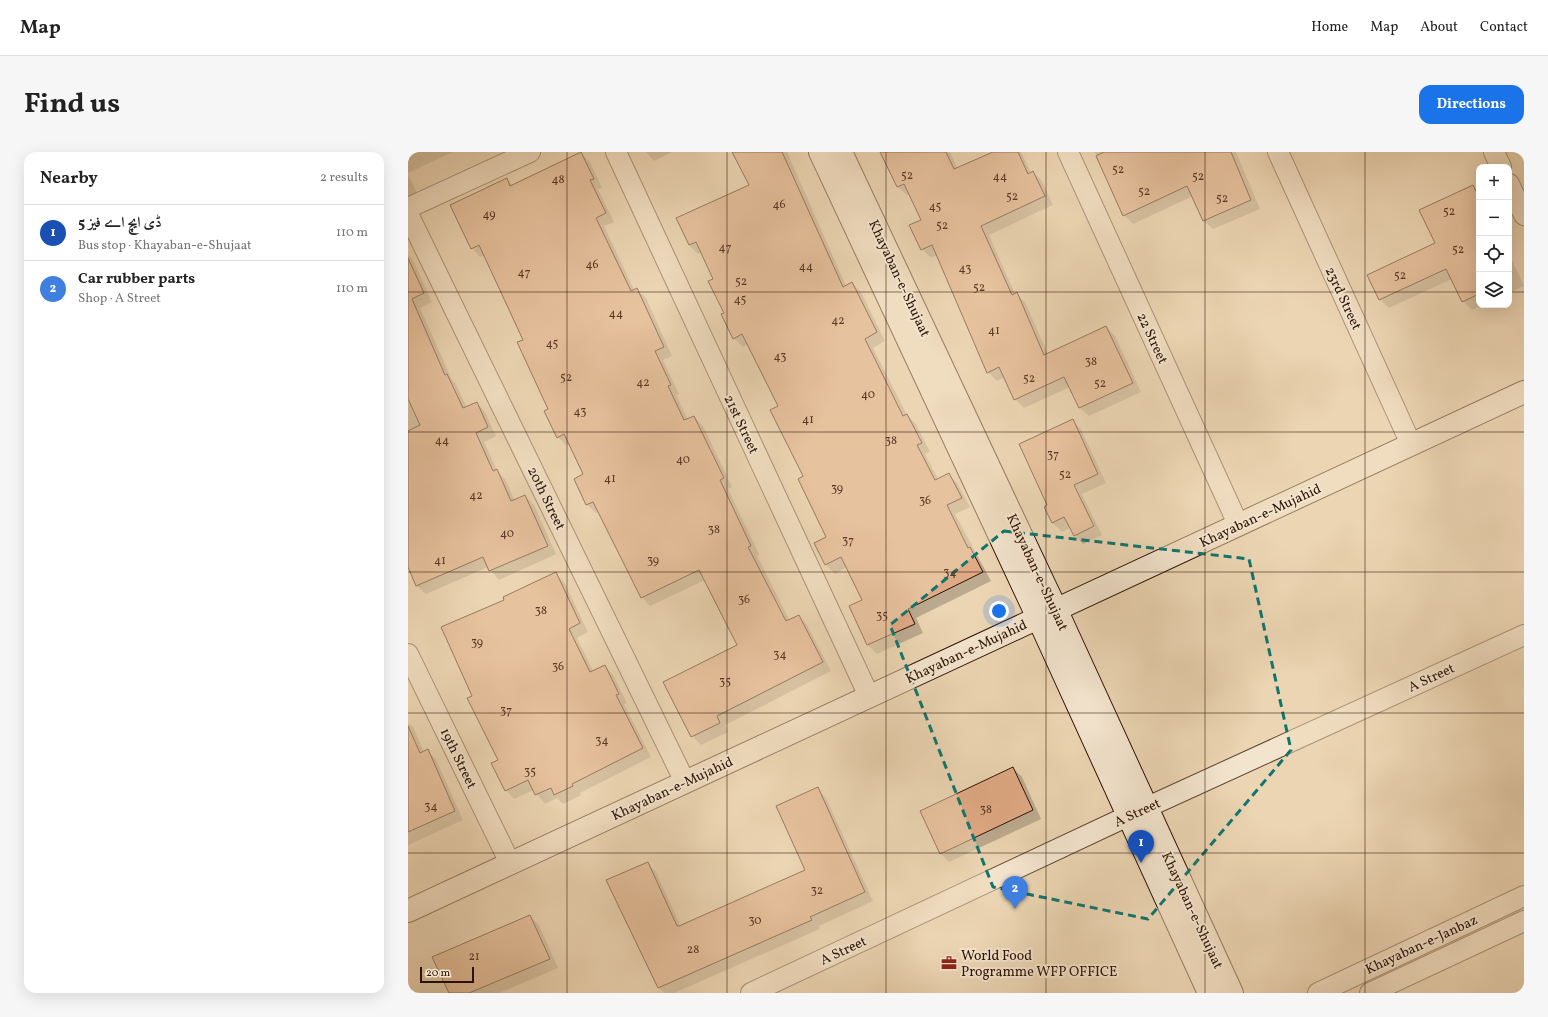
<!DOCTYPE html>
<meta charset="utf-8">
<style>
body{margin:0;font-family:Vollkorn,Amiri,serif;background:#f6f6f6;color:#222}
.controls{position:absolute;right:12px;top:12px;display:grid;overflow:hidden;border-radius:8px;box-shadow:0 4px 16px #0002}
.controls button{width:36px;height:36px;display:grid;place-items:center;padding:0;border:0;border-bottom:1px solid #e0e0e0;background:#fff;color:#222;font:20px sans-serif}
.scale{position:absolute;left:12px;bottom:10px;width:54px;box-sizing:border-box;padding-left:4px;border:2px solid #2d1204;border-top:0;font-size:11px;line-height:14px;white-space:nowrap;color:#2d1204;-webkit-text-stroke:3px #f3e4ce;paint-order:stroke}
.you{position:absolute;left:591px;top:459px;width:14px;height:14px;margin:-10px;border:3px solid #fff;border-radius:50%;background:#1a73e8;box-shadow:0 0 0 6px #1a73e833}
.badge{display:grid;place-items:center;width:26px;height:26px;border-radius:50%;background:#1a73e8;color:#fff;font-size:13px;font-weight:700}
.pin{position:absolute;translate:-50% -33px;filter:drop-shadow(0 1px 2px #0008)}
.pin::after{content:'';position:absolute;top:21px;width:14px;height:12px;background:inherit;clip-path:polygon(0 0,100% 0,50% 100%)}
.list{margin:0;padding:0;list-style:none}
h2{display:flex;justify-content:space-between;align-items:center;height:52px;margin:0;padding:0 16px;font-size:17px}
h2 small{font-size:13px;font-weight:400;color:#767676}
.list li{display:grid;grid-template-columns:26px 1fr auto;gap:12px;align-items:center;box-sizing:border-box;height:56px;padding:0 16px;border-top:1px solid #e0e0e0}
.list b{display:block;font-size:15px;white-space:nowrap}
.list p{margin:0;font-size:13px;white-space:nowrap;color:#767676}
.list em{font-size:13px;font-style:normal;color:#767676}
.icon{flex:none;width:22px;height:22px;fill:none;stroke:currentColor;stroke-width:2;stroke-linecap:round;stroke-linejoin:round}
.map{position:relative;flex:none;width:1116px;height:841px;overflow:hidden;border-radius:12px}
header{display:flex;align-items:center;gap:24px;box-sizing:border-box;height:56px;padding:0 20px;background:#fff;border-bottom:1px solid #e0e0e0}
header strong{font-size:19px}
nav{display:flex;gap:22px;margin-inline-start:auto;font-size:14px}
.intro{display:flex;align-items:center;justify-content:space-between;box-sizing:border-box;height:96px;padding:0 24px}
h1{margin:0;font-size:28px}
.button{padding:10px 18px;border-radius:12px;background:#1a73e8;color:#fff;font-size:14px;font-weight:700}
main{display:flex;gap:24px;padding:0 24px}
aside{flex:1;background:#fff;border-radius:12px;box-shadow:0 4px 16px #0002}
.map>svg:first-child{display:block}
.shadow{fill:#0003}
.building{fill:#e0aa85;stroke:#2d1204}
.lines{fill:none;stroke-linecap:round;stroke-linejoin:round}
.street-casing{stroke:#5d4330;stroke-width:22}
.secondary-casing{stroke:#2d1204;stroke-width:24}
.street{stroke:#f3e4ce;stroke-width:20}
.secondary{stroke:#f3e4ce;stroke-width:22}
.marked{fill:none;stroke:#0f766e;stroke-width:3;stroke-dasharray:8 5;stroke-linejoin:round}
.grid{fill:none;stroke:#2d1204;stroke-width:1;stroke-opacity:0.55}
.labels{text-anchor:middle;stroke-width:4;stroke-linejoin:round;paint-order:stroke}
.number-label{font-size:12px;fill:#5a3824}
.street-label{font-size:14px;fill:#2d1204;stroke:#f3e4ce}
.poi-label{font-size:14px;fill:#2d1204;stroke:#f3e4ce;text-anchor:start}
</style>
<header>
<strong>Map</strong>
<nav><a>Home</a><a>Map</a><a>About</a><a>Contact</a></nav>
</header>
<div class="intro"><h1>Find us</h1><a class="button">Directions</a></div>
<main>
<aside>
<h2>Nearby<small>2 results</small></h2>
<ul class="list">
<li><span class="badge" style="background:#1a4fb4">1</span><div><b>5 ڈی ایچ اے فیز</b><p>Bus stop · Khayaban-e-Shujaat</p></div><em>110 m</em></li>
<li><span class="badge" style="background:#3f7fe0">2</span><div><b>Car rubber parts</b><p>Shop · A Street</p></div><em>110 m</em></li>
</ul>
</aside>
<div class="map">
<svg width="1116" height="841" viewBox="0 0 1116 841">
<rect width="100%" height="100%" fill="#ecd5b3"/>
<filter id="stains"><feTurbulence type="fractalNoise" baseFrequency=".005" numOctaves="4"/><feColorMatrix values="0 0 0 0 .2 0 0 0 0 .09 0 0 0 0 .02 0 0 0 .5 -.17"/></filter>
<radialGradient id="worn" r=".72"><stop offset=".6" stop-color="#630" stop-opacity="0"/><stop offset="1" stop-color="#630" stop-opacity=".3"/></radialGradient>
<g class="shadow">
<path d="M 0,0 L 45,0 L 0,21 Z"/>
<path d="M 238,0 L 264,0 L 246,9 Z"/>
<path d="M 325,0 L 379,0 L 438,134 L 444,131 L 453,140 L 477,189 L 465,196 L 499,263 L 508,272 L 522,300 L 517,302 L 530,327 L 540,322 L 549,331 L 562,355 L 547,362 L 583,429 L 508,466 L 515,481 L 469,502 L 460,493 L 442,454 L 456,448 L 439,415 L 427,422 L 418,413 L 407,391 L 420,385 L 371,255 L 341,192 L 335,195 L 326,186 L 306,127 L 293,100 L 290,102 L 281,93 L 342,33 Z"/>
<path d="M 473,0 L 542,0 L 549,16 L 587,0 L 613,0 L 623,21 L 625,20 L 634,29 L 645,53 L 581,83 L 607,142 L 617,150 L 640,202 L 698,175 L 707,184 L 733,240 L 681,264 L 672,256 L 662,235 L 616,256 L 607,247 L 597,225 L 589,229 L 580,220 L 529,103 L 523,106 L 514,97 L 514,68 L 502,42 L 499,43 L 490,35 Z"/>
<path d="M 687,0 L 828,0 L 852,57 L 805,77 L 796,69 L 785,44 L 725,72 L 716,63 Z"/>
<path d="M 173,1 L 182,10 L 194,36 L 190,37 L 206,70 L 196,74 L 226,138 L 229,137 L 238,146 L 264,204 L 255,208 L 271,242 L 268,243 L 280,268 L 286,265 L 295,274 L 324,335 L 320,337 L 351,402 L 349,404 L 382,469 L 390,464 L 399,473 L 423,519 L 317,573 L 320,580 L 293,593 L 284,584 L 330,493 L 297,428 L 242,454 L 234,445 L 191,360 L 188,361 L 179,353 L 176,323 L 161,292 L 159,294 L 150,285 L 116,188 L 77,103 L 72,105 L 64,96 L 99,27 L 105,34 Z"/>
<path d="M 0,23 L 10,43 L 0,47 Z"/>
<path d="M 1065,34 L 1071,40 L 1071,153 L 1075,153 L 1064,158 L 1055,149 L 1044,127 L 981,156 L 972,147 L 1028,92 Z"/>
<path d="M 1101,102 L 1116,134 L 1101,141 Z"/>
<path d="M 0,103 L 5,108 L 24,150 L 12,156 L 44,228 L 48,232 L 59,256 L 69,251 L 77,260 L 88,284 L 76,290 L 90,320 L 97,327 L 107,349 L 117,344 L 126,353 L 148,402 L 91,428 L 80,415 L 18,442 L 9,434 L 0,413 Z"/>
<path d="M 664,268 L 673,277 L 698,331 L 674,342 L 694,383 L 675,392 L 667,383 L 663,375 L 654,380 L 645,371 L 637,355 L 641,354 Z"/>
<path d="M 147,421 L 156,430 L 180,480 L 169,486 L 185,519 L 197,514 L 205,523 L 219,551 L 216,552 L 243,605 L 172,641 L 173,643 L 155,652 L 149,646 L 137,652 L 126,638 L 106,647 L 98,638 L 91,608 L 65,544 L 97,448 Z"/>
<path d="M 0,571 L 5,575 L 16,600 L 19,599 L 28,607 L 55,668 L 0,693 Z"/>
<path d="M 605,616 L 614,625 L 633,667 L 541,710 L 533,702 Z"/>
<path d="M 409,637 L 418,646 L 465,749 L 411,774 L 412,777 L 266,841 L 256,841 L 250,835 L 239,711 L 248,720 L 273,775 L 399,719 Z"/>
<path d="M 122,764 L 131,773 L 150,816 L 91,841 L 42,841 Z"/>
</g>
<g class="building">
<path d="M 173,0 L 186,27 L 182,28 L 198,61 L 188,66 L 223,139 L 229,136 L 256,195 L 247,199 L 263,233 L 260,234 L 276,268 L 286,264 L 316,326 L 312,328 L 343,394 L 340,395 L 378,469 L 391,463 L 415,510 L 309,564 L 312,571 L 283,585 L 255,530 L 329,493 L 291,418 L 233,446 L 185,350 L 178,353 L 166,327 L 175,322 L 156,282 L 149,286 L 136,259 L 140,257 L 109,190 L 115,188 L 71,93 L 63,97 L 42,53 L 99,26 L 102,34 Z"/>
<path d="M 324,0 L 374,0 L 435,135 L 444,130 L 469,180 L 457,187 L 495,264 L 499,262 L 514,291 L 509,293 L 527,328 L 541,321 L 554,346 L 539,353 L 560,396 L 562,395 L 575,420 L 500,457 L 507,472 L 459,493 L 441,454 L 454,448 L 433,405 L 417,413 L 406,391 L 418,385 L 390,327 L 395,324 L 362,258 L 370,254 L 334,182 L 325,187 L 313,162 L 316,161 L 300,129 L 305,127 L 288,90 L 281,93 L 268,66 L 341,33 Z"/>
<path d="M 472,0 L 538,0 L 546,17 L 585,0 L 610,0 L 620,22 L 625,19 L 637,44 L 573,74 L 604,143 L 609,140 L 636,203 L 698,174 L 725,231 L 671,256 L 656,225 L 606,248 L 591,215 L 579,221 L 524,93 L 513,98 L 501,73 L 513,68 L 496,32 L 489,35 Z"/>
<path d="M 696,0 L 823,0 L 843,48 L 795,69 L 779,34 L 715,64 L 688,4 Z"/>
<path d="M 1065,33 L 1071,46 L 1071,142 L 1054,150 L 1038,117 L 971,148 L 959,123 L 1027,91 L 1011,58 Z"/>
<path d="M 0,106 L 16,141 L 4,147 L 37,223 L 39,222 L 55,256 L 69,250 L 80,275 L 68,281 L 85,319 L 89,317 L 103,349 L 117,343 L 140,394 L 81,419 L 75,405 L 8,434 L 0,415 L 0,279 L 12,273 L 0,247 Z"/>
<path d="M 665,267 L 690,322 L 666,333 L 686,374 L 666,384 L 656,365 L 644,371 L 636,355 L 639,353 L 611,292 Z"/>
<path d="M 148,420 L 172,471 L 161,477 L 182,520 L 197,513 L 211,542 L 208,543 L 235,596 L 164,632 L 165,634 L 146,643 L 143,636 L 127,643 L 120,628 L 97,639 L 83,611 L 90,608 L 59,546 L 64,544 L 33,475 L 96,448 L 95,445 Z"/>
<path d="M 0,574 L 12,601 L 20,597 L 47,659 L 0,680 Z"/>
<path d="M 605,615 L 625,658 L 532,702 L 512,659 Z"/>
<path d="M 410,635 L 457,740 L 402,765 L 404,768 L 250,836 L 198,728 L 240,710 L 269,774 L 271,774 L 397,718 L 368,654 Z"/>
<path d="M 122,763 L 142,807 L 61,841 L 41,841 L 24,805 Z"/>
</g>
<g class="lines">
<defs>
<g id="street">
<path d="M 208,0 L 461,544"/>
<path d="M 660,0 L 830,372"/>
<path d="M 870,0 L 1003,292"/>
<path d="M 1086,0 L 1093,15"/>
<path d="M 1101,32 L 1116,63"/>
<path d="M 0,56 L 122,0"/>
<path d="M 0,62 L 277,630"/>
<path d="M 0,502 L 102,711"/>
<path d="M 343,841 L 720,664 L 1116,483"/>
<path d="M 910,841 L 1116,744"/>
<path d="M 962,841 L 1116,769"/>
</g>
<g id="secondary">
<path d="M 412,0 L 630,466 L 801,841"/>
<path d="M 433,0 L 648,457 L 824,841"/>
<path d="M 0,759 L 1116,240"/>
</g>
</defs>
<use href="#street" class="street-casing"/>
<use href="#secondary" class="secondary-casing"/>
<use href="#street" class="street"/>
<use href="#secondary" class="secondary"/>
</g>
<path d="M0 0H1116V841H0ZM 596,379 L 841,407 L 883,598 L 740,767 L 585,735 L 482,473 Z" fill="#ecd5b3" fill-opacity=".55" fill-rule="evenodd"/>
<path class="marked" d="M 596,379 L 841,407 L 883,598 L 740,767 L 585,735 L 482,473 Z"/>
<path class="grid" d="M 159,0 L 159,841M 319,0 L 319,841M 478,0 L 478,841M 638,0 L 638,841M 797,0 L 797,841M 957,0 L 957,841M 0,140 L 1071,140M 1101,140 L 1116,140M 0,280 L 1116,280M 0,420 L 1116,420M 0,561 L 1116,561M 0,701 L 1116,701"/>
<defs>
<symbol id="office-bare" viewBox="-9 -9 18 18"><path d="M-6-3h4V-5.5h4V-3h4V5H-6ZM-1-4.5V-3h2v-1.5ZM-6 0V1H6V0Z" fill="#8f2418" stroke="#f3e4ce" stroke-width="2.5" paint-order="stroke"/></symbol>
</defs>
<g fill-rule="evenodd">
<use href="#office-bare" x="530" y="800" width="22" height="22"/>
</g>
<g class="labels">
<g class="number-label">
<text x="710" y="21">52</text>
<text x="499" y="27">52</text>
<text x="592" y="28">44</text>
<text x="790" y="28">52</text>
<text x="150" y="31">48</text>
<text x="736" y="43">52</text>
<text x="604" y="48">52</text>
<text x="814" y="50">52</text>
<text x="371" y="56">46</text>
<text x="527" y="58">45</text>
<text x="1041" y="63">52</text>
<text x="81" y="66">49</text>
<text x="534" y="77">52</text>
<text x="317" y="99">47</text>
<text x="1050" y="101">52</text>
<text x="184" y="116">46</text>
<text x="398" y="118">44</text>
<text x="557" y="120">43</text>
<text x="116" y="124">47</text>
<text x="992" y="127">52</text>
<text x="333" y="133">52</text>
<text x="571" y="139">52</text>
<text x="332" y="151">45</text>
<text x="208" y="165">44</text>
<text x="430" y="172">42</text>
<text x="586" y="182">41</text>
<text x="144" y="195">45</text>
<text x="372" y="208">43</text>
<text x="683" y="213">38</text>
<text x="158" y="229">52</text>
<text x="621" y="230">52</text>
<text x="235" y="234">42</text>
<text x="692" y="235">52</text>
<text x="460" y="246">40</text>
<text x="172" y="263">43</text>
<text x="400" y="271">41</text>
<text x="34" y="292">44</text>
<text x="483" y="292">38</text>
<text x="645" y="306">37</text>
<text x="275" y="311">40</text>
<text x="657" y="326">52</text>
<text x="202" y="330">41</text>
<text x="429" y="340">39</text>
<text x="68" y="347">42</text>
<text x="517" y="352">36</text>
<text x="306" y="381">38</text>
<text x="99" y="385">40</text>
<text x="440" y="392">37</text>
<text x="32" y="412">41</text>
<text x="245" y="412">39</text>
<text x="542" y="424">34</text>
<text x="336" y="451">36</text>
<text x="133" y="462">38</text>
<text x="474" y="467">35</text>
<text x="69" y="494">39</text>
<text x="372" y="506">34</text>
<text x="150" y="518">36</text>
<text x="317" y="533">35</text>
<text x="98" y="562">37</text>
<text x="194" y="592">34</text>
<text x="122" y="623">35</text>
<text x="23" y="658">34</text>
<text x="578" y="661">38</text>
<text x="409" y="742">32</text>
<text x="347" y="772">30</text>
<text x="285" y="801">28</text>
<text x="66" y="808">21</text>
</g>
<g class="street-label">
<text transform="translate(492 126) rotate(65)" y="5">Khayaban-e-Shujaat</text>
<text transform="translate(936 146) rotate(65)" y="5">23rd Street</text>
<text transform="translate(745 186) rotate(65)" y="5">22 Street</text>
<text transform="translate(334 272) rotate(65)" y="5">21st Street</text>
<text transform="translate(139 346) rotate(64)" y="5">20th Street</text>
<text transform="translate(852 363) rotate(-25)" y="5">Khayaban-e-Mujahid</text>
<text transform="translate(630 420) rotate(65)" y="5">Khayaban-e-Shujaat</text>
<text transform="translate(558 499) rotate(-25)" y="5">Khayaban-e-Mujahid</text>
<text transform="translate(1023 525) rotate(-25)" y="5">A Street</text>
<text transform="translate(51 606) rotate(64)" y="5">19th Street</text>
<text transform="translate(264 636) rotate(-25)" y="5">Khayaban-e-Mujahid</text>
<text transform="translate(729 660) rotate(-25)" y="5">A Street</text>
<text transform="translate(785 758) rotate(65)" y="5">Khayaban-e-Shujaat</text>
<text transform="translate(1013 792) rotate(-25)" y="5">Khayaban-e-Janbaz</text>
<text transform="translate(435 798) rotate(-25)" y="5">A Street</text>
</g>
<g class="poi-label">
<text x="553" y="808">World Food<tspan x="553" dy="16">Programme WFP OFFICE</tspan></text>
</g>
</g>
<rect width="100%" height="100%" filter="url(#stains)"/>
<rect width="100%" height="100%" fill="url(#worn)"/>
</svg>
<div class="controls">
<button>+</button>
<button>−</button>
<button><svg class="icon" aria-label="locate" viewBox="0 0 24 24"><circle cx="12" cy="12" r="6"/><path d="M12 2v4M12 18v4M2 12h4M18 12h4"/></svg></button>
<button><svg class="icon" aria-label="layers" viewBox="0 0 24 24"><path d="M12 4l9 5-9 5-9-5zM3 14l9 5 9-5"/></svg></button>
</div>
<div class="scale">20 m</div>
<div class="you"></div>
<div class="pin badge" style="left:733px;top:711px;background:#1a4fb4">1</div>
<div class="pin badge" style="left:607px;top:757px;background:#3f7fe0">2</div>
</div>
</main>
